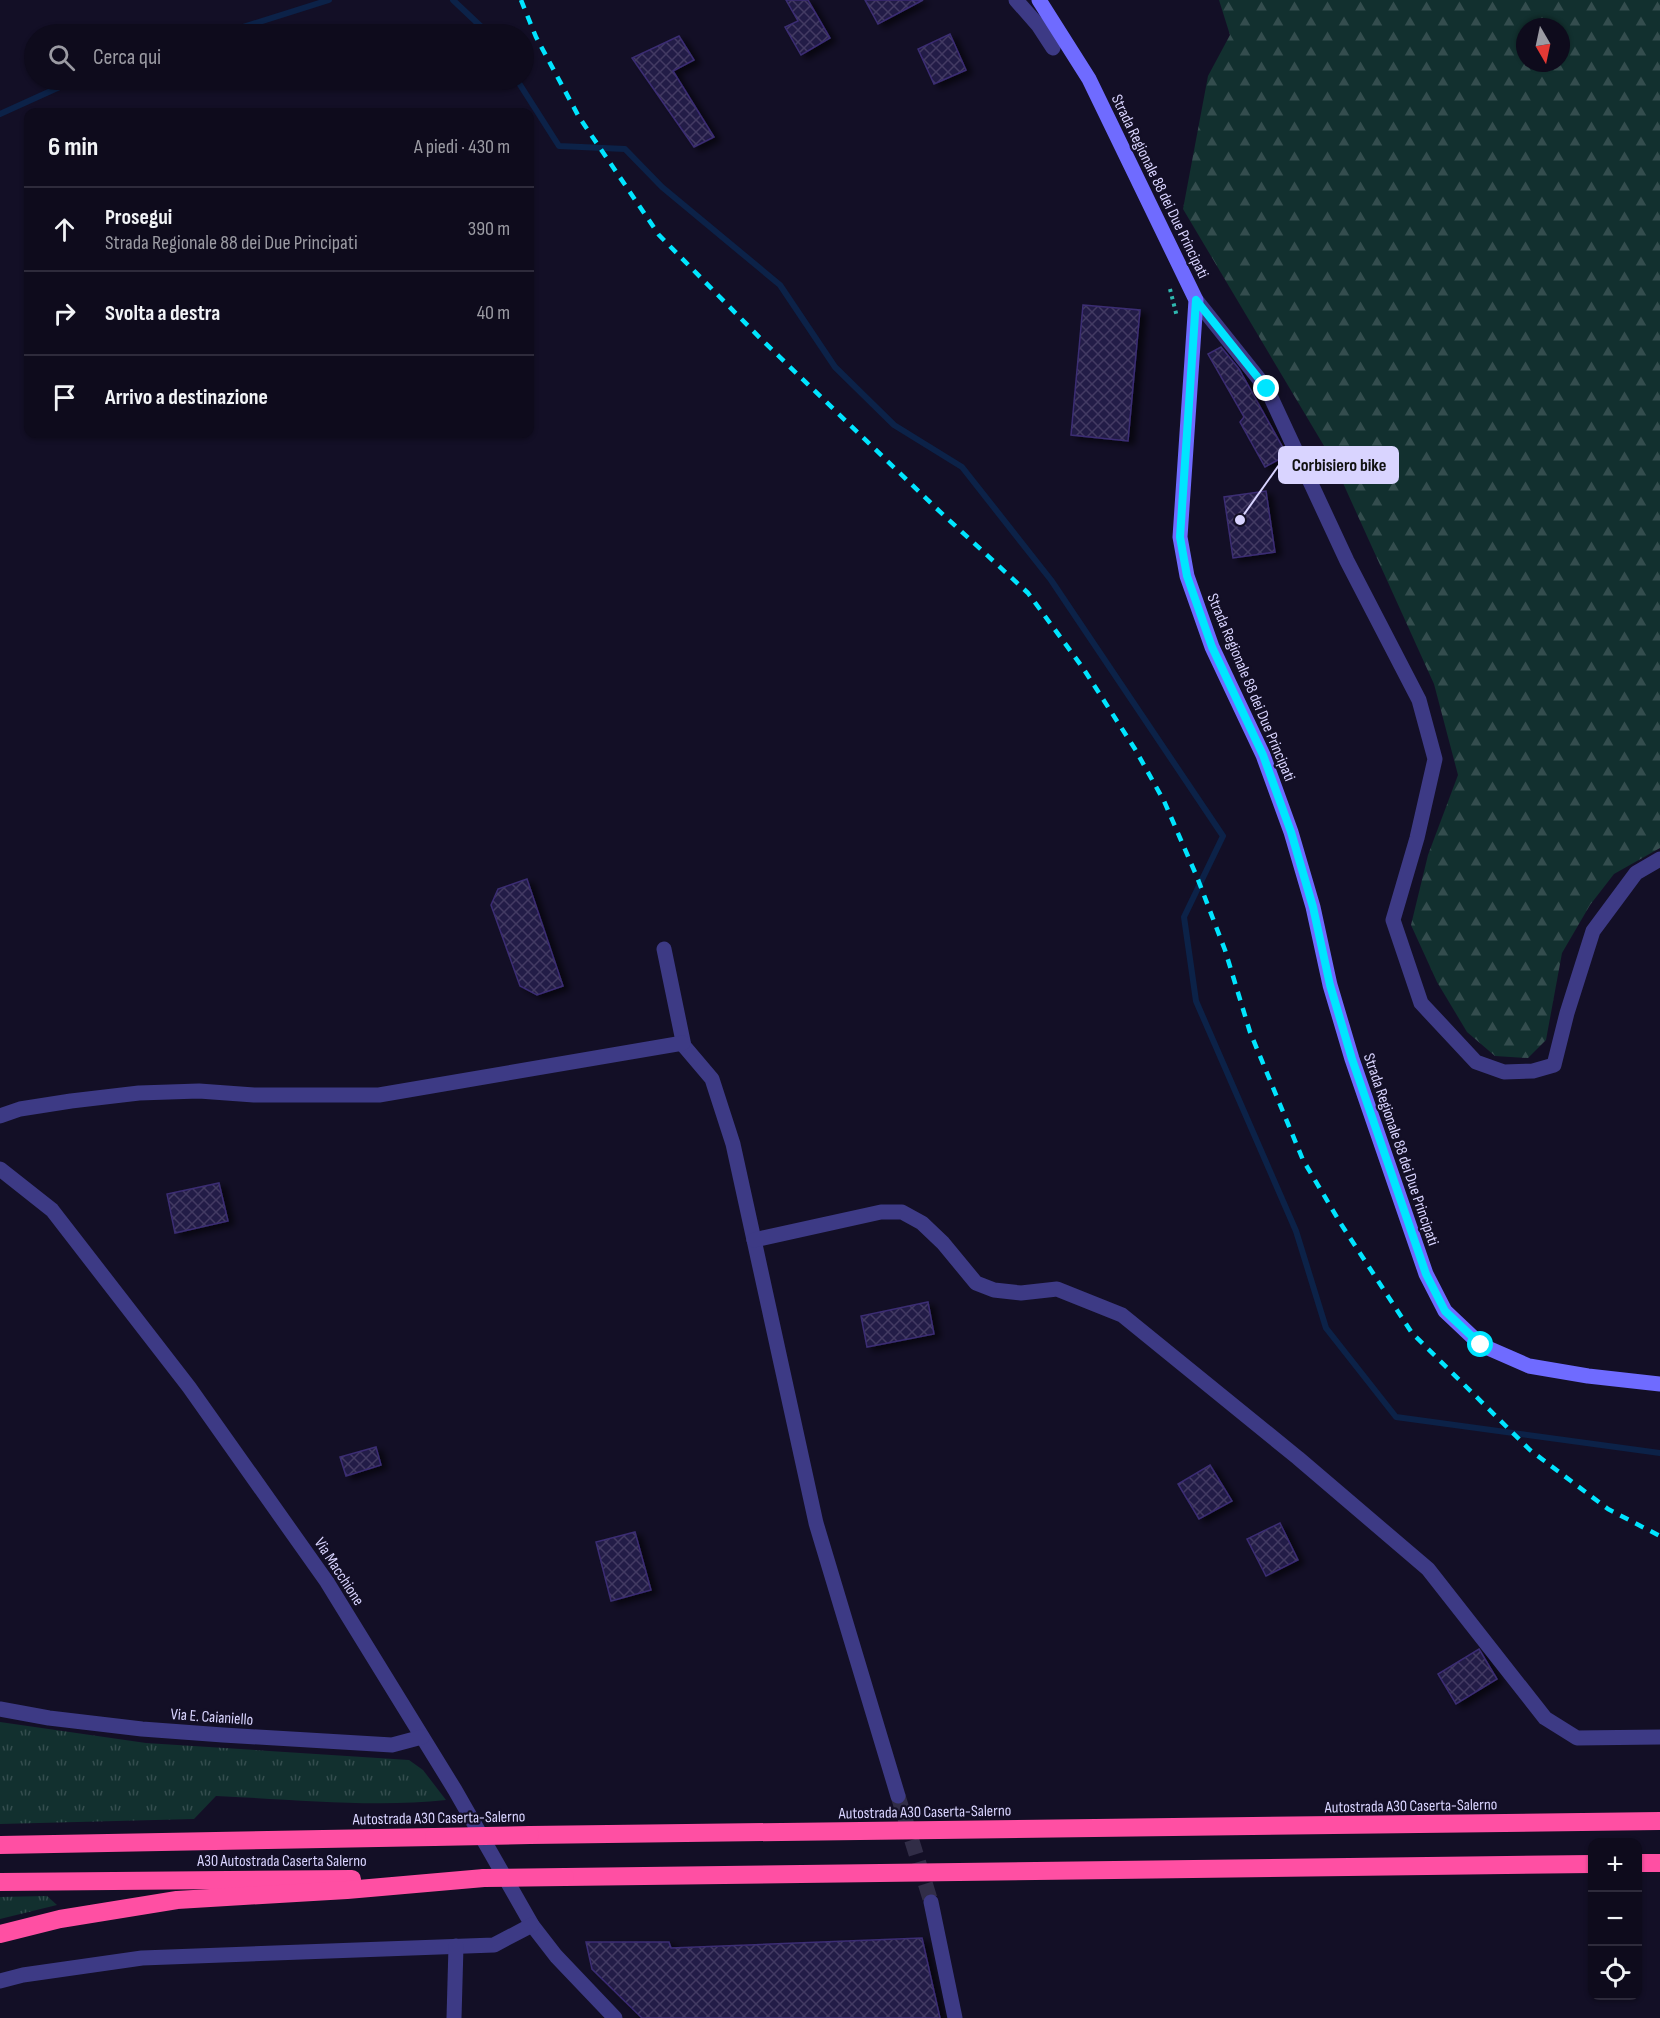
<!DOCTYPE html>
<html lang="it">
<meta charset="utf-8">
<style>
body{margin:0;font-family:"Sofia Sans Condensed",sans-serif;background:#171425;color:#f1f3f6}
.controls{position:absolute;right:18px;bottom:18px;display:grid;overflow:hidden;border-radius:12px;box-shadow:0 2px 4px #0004}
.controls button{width:54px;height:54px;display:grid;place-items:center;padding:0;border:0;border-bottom:2px solid #2e2b3b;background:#0e0b1c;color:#f1f3f6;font:30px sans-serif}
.compass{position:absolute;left:1516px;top:18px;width:54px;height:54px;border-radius:50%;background:#0e0b1c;box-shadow:0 2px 4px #0004;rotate:171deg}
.stop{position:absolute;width:18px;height:18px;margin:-14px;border:4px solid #00e5ff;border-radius:50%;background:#fff}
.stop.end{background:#00e5ff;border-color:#fff;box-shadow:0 2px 6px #0008}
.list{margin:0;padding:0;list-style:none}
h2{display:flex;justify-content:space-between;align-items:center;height:78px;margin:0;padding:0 24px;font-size:26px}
h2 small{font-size:20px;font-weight:400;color:#9b9ba3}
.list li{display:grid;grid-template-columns:39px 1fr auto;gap:18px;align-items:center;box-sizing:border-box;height:84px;padding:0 24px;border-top:2px solid #2e2b3b}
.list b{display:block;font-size:22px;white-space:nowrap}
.list p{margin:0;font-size:20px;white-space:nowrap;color:#9b9ba3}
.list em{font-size:20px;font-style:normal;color:#9b9ba3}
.icon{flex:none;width:33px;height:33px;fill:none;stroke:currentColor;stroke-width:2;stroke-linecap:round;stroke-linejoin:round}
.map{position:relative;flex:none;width:1660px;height:2018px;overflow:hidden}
.search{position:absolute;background:#0e0b1c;box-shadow:0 2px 4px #0004;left:24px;top:24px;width:510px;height:66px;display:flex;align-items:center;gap:15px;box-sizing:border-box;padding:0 21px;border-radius:33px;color:#9b9ba3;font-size:22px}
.panel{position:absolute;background:#0e0b1c;box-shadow:0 2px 4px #0004;left:24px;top:108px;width:510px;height:330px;border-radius:12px}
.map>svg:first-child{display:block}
.grass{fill:url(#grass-tufts)}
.forest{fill:url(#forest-firs);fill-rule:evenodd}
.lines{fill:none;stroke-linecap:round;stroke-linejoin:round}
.stream{stroke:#0c2248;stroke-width:6}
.building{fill:url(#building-cross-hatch);stroke:#3b2d73;stroke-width:1.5;filter:url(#shadow)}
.minor-tunnel{stroke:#312d47;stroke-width:15;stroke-dasharray:15 8;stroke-linecap:butt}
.path{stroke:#2fb8b0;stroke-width:4;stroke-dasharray:3 4.5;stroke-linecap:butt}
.minor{stroke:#3d3a85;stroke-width:15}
.secondary{stroke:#6f6bff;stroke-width:15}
.motorway{stroke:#ff4fa3;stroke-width:18}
.rail{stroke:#00e5ff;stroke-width:4.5;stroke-dasharray:9 8;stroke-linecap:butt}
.motorway-bridge{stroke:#ff4fa3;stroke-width:18}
.route{stroke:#00e5ff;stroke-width:8}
.labels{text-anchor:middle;stroke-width:4.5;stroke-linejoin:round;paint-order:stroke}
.street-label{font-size:16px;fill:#d9d4ff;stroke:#130f26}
.leader{fill:none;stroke:#d9d4ff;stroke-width:2}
.callout-dot{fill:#d9d4ff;stroke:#130f26;stroke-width:2}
.callout{fill:#d9d4ff;stroke:#d9d4ff;stroke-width:2}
.callout-label{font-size:18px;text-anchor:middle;font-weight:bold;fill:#111}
</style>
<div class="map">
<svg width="1660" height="2018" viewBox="0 0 1660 2018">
<defs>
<pattern id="grass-tufts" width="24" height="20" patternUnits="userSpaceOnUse" patternTransform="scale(1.5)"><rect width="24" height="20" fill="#12302f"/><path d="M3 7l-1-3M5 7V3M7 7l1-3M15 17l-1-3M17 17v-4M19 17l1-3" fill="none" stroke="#344d4e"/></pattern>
<pattern id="forest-firs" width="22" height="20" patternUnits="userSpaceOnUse" patternTransform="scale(1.5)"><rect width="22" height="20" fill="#12302f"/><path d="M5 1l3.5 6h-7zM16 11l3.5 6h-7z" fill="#344d4e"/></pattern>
<pattern id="building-cross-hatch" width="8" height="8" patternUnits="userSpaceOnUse" patternTransform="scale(1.5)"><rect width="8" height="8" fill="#241b47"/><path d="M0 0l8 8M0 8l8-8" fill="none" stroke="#433b63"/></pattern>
<filter id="shadow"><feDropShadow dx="6" dy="3.5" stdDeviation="3" flood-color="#0009"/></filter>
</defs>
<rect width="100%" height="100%" fill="#130f26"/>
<g class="grass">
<path d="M 0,1722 L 146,1743 L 409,1760 L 423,1770 L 446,1800 C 373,1808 290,1799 216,1796 L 194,1819 L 0,1824 Z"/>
<path d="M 47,1896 L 57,1905 L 0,1919 L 0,1897 Z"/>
</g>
<path class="forest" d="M 1219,0 L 1660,0 L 1660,848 L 1614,874 L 1590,905 L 1562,953 L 1546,1040 L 1528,1058 L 1495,1056 L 1467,1032 L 1437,982 L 1411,925 L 1428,855 L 1458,775 L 1434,684 L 1333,461 L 1183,209 L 1208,76 L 1230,35 ZM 1525,27 L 1561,27 L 1561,63 L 1525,63 Z"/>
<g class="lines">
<g class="stream">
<path d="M 453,0 L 489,34"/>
<path d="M 221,34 L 329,0"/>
<path d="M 517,80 L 559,146 L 625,149 L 662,187 L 780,285 L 835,367 L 894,425 L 962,467 L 1051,580 L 1223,836 L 1184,917 L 1196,1001 L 1296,1231 L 1326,1328 L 1396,1417 L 1660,1453"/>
<path d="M 0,114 L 75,80"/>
</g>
</g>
<g class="building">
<path d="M 786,0 L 808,0 L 830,38 L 801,55 L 785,27 L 798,21 Z"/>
<path d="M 865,0 L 923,0 L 878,24 Z"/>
<path d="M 950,34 L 966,70 L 934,84 L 918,49 Z"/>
<path d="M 679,36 L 694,60 L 673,71 L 714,137 L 694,147 L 632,58 Z"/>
<path d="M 1083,305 L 1140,310 L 1128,441 L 1071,435 Z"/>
<path d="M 1221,347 L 1239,369 L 1287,455 L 1265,467 L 1240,422 L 1244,417 L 1208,354 Z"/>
<path d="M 1266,491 L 1275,552 L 1233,558 L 1224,497 Z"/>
<path d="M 527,879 L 563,986 L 537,995 L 520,986 L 491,905 L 498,889 Z"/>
<path d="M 219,1183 L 228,1221 L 175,1233 L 167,1194 Z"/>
<path d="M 928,1302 L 934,1334 L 867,1347 L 861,1316 Z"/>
<path d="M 376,1447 L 381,1465 L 346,1476 L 340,1457 Z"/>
<path d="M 1210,1465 L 1232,1501 L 1199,1519 L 1178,1484 Z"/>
<path d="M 1280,1523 L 1298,1560 L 1266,1576 L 1247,1539 Z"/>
<path d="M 635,1532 L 651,1590 L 611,1601 L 596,1542 Z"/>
<path d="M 1479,1649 L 1497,1679 L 1456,1704 L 1438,1674 Z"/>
<path d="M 922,1938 L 940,2018 L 642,2018 L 592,1969 L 586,1942 L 669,1942 L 671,1948 Z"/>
</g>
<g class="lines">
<path class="minor-tunnel" d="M 898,1796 L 931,1902"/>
<path class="path" d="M 1170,289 L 1177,317"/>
<g class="minor">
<path d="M 1016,0 L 1038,25 L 1053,48"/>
<path d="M 1196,300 L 1267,389 L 1347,561 L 1419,700 L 1435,759 L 1417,838 L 1393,920 L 1421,1003 L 1476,1062 L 1504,1072 L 1533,1071 L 1554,1065 L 1567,1013 L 1593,931 L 1636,873 L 1660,859"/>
<path d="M 664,949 L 684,1046 L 712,1079 L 733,1144 L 816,1523 L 898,1796"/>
<path d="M 0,1116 L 20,1109 L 71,1101 L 139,1093 L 199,1091 L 254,1095 L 379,1095 L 683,1043"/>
<path d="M 0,1169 L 52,1210 L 189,1387 L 327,1582 L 455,1790 L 532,1925 L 556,1956 L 615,2018"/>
<path d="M 754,1240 L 881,1212 L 902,1212 L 922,1223 L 943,1243 L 976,1283 L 994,1290 L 1021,1293 L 1057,1289 L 1122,1315 L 1298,1458 L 1428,1569 L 1545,1718 L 1577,1738 L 1660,1737"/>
<path d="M 0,1709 L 49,1718 L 142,1729 L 223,1735 L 392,1745 L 422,1737"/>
<path d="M 931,1902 L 955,2018"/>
<path d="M 0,1981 L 23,1975 L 142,1958 L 494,1945 L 532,1925"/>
<path d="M 454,2018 L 456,1946"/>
</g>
<path class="secondary" d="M 1039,0 L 1089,79 L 1196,300 L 1180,537 L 1187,576 L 1212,647 L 1263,755 L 1291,832 L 1313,907 L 1330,985 L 1352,1059 L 1426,1274 L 1445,1311 L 1481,1345 L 1529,1366 L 1588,1376 L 1660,1384"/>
<g class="motorway">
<path d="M 530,1835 L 1660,1821"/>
<path d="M 0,1845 L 434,1837"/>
<path d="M 1638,1863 L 1660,1863"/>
<path d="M 565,1877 L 1592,1864"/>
<path d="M 0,1882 L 352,1879"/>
<path d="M 0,1934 L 60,1919 L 177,1900 L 347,1890 L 484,1878"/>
</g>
<path class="rail" d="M 521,0 L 536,37 L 579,117 L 659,235 L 761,339 L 936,508 L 1028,593 L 1083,668 L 1135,749 L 1164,801 L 1197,877 L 1225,950 L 1250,1032 L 1303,1160 L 1341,1224 L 1412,1333 L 1530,1450 L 1608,1509 L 1660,1536"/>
<g class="motorway-bridge">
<path d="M 434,1837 L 530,1835"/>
<path d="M 484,1878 L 565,1877"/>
</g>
</g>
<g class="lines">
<path class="route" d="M 1267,389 L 1196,300 L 1180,537 L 1187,576 L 1212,647 L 1263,755 L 1291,832 L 1313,907 L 1330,985 L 1352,1059 L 1426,1274 L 1445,1311 L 1481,1345"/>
</g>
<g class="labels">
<g class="street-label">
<text transform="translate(1161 186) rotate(64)" y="6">Strada Regionale 88 dei Due Principati</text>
<text transform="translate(1252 687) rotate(67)" y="6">Strada Regionale 88 dei Due Principati</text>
<text transform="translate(1402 1149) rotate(71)" y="6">Strada Regionale 88 dei Due Principati</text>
<text transform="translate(340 1571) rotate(57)" y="6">Via Macchione</text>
<text transform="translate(212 1716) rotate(4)" y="6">Via E. Caianiello</text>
<text transform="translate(1411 1805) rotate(-1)" y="6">Autostrada A30 Caserta-Salerno</text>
<text transform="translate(925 1811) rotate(-1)" y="6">Autostrada A30 Caserta-Salerno</text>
<text transform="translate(439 1817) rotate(-1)" y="6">Autostrada A30 Caserta-Salerno</text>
<text x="282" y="1866">A30 Autostrada Caserta Salerno</text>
</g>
</g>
<path class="leader" d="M1240 520L1279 465"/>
<circle class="callout-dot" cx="1240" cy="520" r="6"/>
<rect class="callout" x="1279" y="447" width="119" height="36" rx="6"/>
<g class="callout-label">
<text x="1339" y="471">Corbisiero bike</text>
</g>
</svg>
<div class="controls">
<button>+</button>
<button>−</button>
<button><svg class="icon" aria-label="locate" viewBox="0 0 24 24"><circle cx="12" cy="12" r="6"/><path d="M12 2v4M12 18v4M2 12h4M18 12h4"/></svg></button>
</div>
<svg class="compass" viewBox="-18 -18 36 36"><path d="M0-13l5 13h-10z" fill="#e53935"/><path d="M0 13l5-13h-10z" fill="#9b9ba3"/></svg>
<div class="stop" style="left:1481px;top:1345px"></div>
<div class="stop end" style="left:1267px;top:389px"></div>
<div class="search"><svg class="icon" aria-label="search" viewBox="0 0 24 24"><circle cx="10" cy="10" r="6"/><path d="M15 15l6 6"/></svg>Cerca qui</div>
<section class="panel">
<h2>6 min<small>A piedi · 430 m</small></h2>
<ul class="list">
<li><svg class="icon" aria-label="ahead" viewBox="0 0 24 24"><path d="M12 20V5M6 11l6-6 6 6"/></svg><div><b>Prosegui</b><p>Strada Regionale 88 dei Due Principati</p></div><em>390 m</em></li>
<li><svg class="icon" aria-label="right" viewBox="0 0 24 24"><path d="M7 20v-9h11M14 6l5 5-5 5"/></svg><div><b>Svolta a destra</b></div><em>40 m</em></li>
<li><svg class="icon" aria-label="arrive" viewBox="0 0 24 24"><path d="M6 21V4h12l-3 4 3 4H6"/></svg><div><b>Arrivo a destinazione</b></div></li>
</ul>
</section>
</div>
